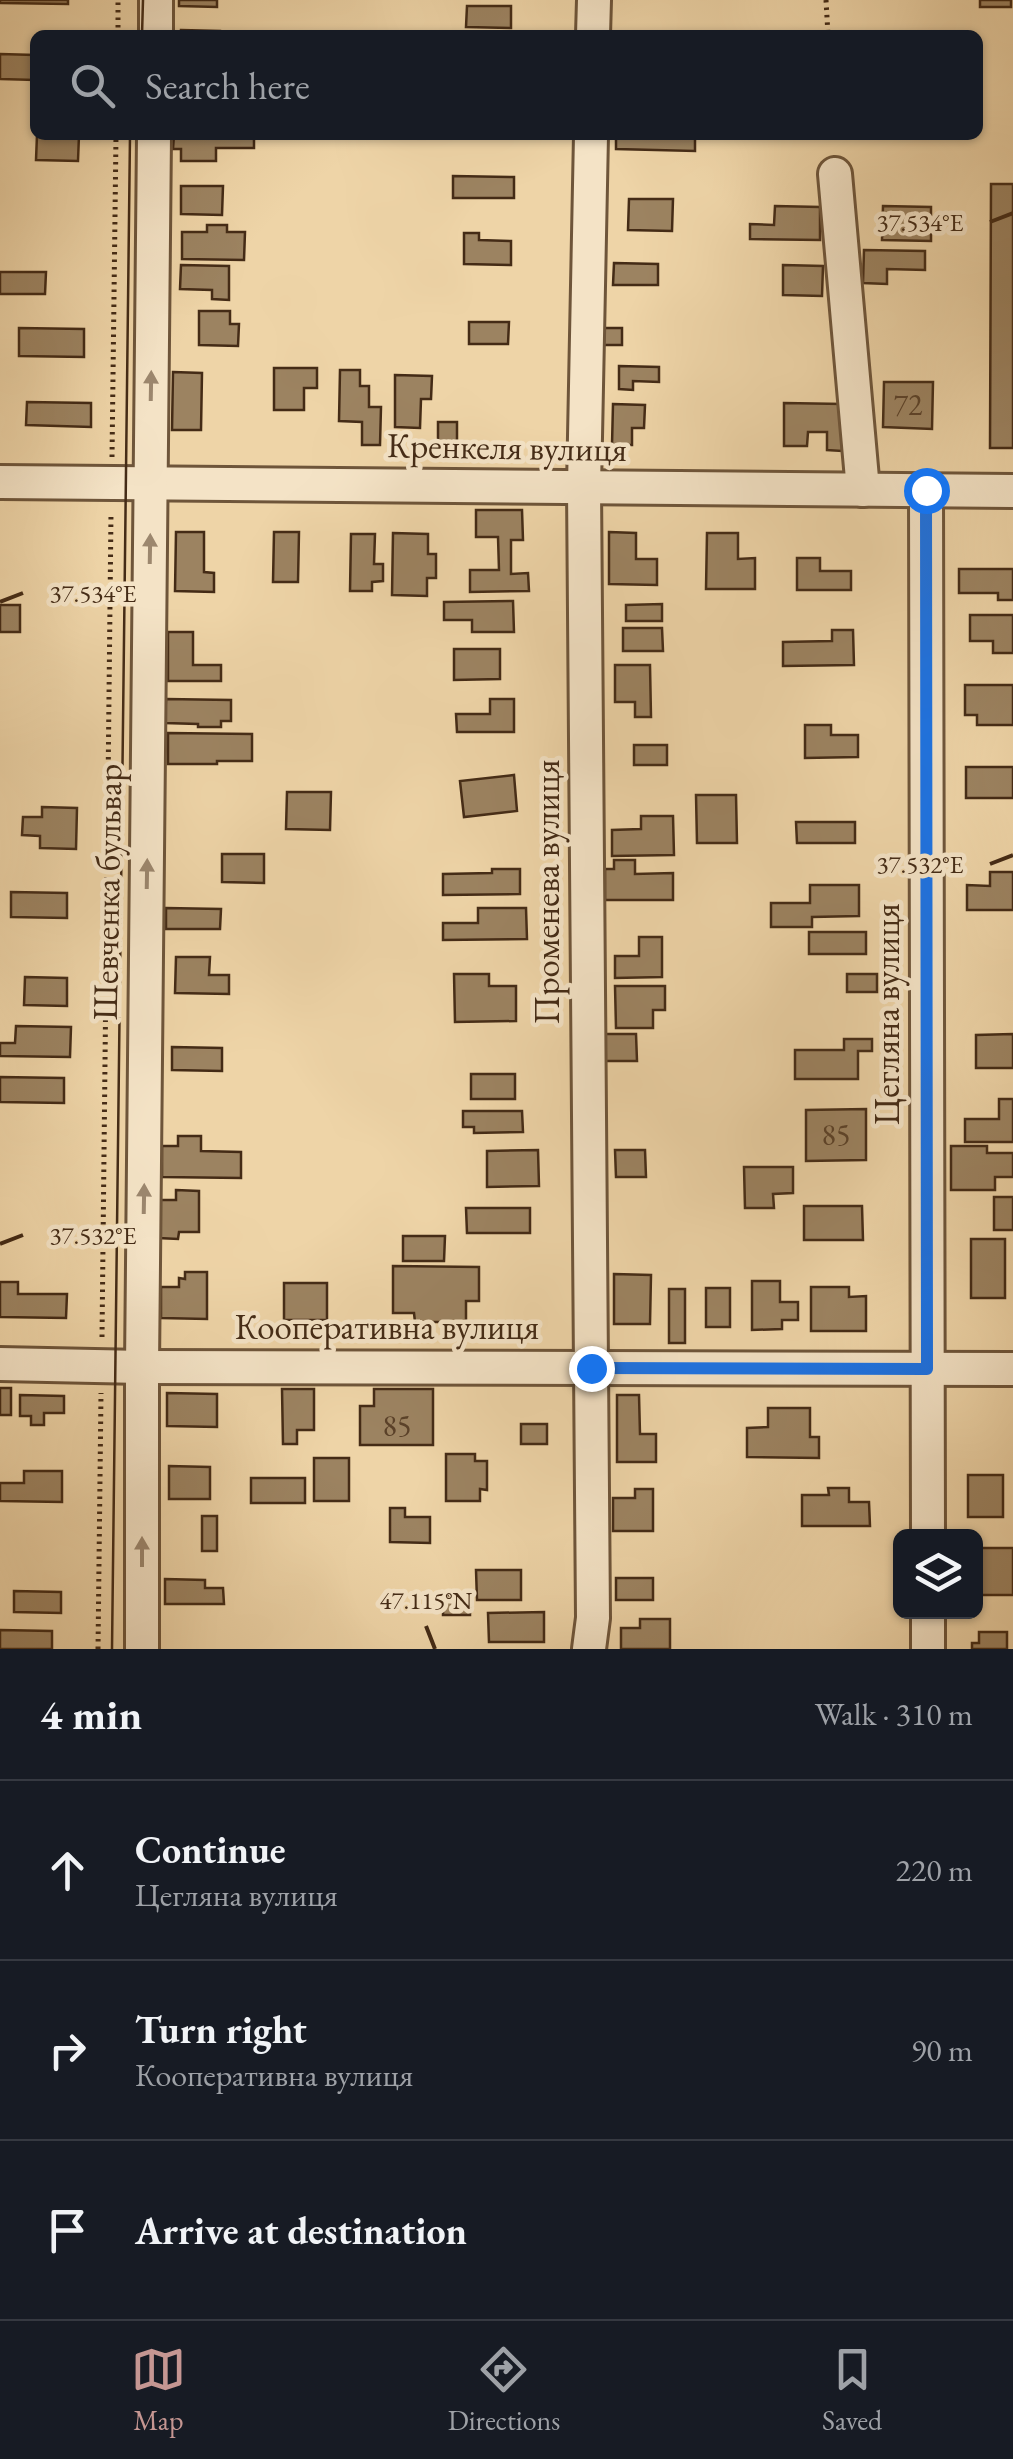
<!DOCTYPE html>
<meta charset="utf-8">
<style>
body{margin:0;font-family:"EB Garamond",serif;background:#242831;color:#f1f3f6}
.controls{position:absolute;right:30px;bottom:30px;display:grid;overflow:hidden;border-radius:15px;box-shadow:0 2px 8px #0004}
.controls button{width:90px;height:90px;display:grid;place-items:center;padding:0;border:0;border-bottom:2px solid #363941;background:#171b24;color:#f1f3f6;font:50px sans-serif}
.stop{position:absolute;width:30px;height:30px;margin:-22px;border:8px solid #1a73e8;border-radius:50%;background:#fff}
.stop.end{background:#1a73e8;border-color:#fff;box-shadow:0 2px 10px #0008}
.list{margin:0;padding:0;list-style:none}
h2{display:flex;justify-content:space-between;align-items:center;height:130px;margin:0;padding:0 40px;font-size:42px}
h2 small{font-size:32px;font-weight:400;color:#9ea1a6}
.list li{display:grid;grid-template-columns:65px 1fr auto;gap:30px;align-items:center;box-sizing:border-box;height:180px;padding:0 40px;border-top:2px solid #363941}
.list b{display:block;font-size:38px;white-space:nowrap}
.list p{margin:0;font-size:32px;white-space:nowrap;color:#9ea1a6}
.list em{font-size:32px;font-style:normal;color:#9ea1a6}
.icon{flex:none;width:55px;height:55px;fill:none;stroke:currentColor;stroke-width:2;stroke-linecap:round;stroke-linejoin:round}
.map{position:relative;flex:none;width:1013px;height:1649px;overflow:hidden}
.search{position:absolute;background:#171b24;box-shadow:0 2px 8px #0004;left:30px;right:30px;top:30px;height:110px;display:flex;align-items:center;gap:25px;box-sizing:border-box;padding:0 35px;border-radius:15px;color:#9ea1a6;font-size:38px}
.sheet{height:670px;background:#171b24}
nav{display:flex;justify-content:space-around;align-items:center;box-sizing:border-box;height:140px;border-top:2px solid #363941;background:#171b24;font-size:28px;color:#9ea1a6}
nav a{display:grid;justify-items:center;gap:5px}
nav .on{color:#c59692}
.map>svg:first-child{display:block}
.building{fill:#9c8361;stroke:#442b16;stroke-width:2.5}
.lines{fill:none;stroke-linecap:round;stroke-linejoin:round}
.minor-casing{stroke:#6e553a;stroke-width:38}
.path{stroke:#442b16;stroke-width:5;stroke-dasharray:2.5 5;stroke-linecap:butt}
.minor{stroke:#f4e3c6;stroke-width:32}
.tram{stroke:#442b16;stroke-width:2.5}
.oneway{fill:#9c876e}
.route{stroke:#1a73e8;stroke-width:12}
.ticks{fill:none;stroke:#442b16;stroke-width:4}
.labels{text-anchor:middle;stroke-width:9;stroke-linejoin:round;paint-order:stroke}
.number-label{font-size:30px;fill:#5a4129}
.street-label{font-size:35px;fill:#442b16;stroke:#f4e3c6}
.ticks-label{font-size:25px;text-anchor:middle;fill:#442b16;stroke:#f4e3c6;stroke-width:9;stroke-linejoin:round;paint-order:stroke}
</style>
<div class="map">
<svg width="1013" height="1649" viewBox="0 0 1013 1649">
<rect width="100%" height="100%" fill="#eed4a7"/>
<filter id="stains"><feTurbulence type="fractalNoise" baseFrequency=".002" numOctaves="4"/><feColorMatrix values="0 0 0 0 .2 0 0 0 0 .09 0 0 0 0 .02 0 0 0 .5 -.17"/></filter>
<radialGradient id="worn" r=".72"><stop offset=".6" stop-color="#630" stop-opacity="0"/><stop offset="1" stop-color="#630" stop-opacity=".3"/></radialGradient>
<g class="building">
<path d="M 0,0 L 68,0 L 68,4 L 0,3 Z"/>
<path d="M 179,0 L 217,0 L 217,7 L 179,6 Z"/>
<rect x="980" y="0" width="31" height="7"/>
<path d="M 467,6 L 511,6 L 511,28 L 466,27 Z"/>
<path d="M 181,30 L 220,31 L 220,35 L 181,35 Z"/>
<path d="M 0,54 L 35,55 L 35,80 L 0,79 Z"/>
<path d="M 37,135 L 79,135 L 78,161 L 36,160 Z"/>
<path d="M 174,135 L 254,135 L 254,148 L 216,148 L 216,161 L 181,161 L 181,149 L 173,149 Z"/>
<path d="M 616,135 L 695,135 L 695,151 L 616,149 Z"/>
<path d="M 453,176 L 514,177 L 514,198 L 453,198 Z"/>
<path d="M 991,184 L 1013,184 L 1013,448 L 990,448 Z"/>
<path d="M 181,186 L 223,186 L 222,215 L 181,214 Z"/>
<path d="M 629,199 L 673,199 L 672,231 L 628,230 Z"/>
<path d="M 775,206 L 820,207 L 820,240 L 750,239 L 750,224 L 774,225 Z"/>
<path d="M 883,206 L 931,207 L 931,241 L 882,240 Z"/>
<path d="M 207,225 L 227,225 L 227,232 L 245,232 L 244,260 L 182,259 L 182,232 L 207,232 Z"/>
<path d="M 464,233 L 479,233 L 479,240 L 511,241 L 511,265 L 464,264 Z"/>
<path d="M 864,250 L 925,251 L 925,270 L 887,269 L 887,284 L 863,283 Z"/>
<path d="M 614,263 L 658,264 L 658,285 L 613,285 Z"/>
<path d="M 181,265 L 229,266 L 229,300 L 212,299 L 212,290 L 180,289 Z"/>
<path d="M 783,265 L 823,266 L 822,296 L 783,295 Z"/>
<path d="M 0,272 L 46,272 L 45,294 L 0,294 Z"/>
<path d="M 199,311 L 230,311 L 230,324 L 239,324 L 238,346 L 199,345 Z"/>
<path d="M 469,322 L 509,322 L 508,344 L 469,344 Z"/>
<path d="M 19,328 L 84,329 L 84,357 L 19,356 Z"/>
<rect x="598" y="328" width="24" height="17"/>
<path d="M 619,366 L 659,367 L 659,382 L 633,381 L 633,390 L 619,389 Z"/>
<path d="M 274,368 L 317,368 L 317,388 L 304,388 L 304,410 L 274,410 Z"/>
<path d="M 340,370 L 360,370 L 360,386 L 369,386 L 369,407 L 381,407 L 380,445 L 362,445 L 362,422 L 339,421 Z"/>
<path d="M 173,372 L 202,373 L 201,430 L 172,430 Z"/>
<path d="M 395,375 L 432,376 L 431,399 L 421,399 L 420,428 L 395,427 Z"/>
<path d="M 884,382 L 933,382 L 932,429 L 883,427 Z"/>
<path d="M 27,402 L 91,403 L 91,427 L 26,425 Z"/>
<path d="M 784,403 L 843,404 L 842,451 L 827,450 L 827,432 L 808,432 L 807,446 L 784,446 Z"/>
<path d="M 613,404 L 645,405 L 644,428 L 632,428 L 632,445 L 612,445 Z"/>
<rect x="438" y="422" width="19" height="22"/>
<path d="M 476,510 L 522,510 L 523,540 L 511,540 L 511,574 L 528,573 L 529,591 L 470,592 L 470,570 L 499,570 L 498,537 L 476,537 Z"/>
<path d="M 176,532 L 204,532 L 204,572 L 214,573 L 214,592 L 175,591 Z"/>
<path d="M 274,532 L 299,532 L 298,582 L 273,582 Z"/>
<path d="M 609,532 L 636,533 L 636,559 L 657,559 L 657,585 L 609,584 Z"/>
<path d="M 393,533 L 428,534 L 428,554 L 436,554 L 436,578 L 427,578 L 427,596 L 392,595 Z"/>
<path d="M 707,533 L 738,533 L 738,559 L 755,558 L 755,589 L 706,589 Z"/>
<path d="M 351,534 L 375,534 L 374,564 L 383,564 L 383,581 L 372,582 L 372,591 L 350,591 Z"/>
<path d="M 797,558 L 820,558 L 820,571 L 851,571 L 851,590 L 797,590 Z"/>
<path d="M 959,569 L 1013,569 L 1013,600 L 998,600 L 998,593 L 959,593 Z"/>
<path d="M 513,601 L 514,632 L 472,632 L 472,620 L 444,620 L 444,602 Z"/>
<path d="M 662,604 L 662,621 L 626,621 L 626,605 Z"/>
<rect x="0" y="605" width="20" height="27"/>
<path d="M 970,615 L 1013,615 L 1013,653 L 993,653 L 993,641 L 970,641 Z"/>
<path d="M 623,628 L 662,628 L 663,651 L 623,651 Z"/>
<path d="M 832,630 L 853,630 L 854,665 L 783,666 L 783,642 L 832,641 Z"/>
<path d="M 168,632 L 193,632 L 193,665 L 221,665 L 221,681 L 168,681 Z"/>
<path d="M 454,649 L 500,649 L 500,679 L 454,680 Z"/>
<path d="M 615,665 L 650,665 L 651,717 L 635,717 L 635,702 L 615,702 Z"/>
<path d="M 965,685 L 1013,685 L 1013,725 L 977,725 L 977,715 L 965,715 Z"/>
<path d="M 166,699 L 231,700 L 231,721 L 221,721 L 221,727 L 198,727 L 198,724 L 165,723 Z"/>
<path d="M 490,699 L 514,699 L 514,732 L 457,732 L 456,714 L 490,714 Z"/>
<path d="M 805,725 L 831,725 L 831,735 L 858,735 L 858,757 L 805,758 Z"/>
<path d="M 168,733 L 252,734 L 252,761 L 217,761 L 217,764 L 168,764 Z"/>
<rect x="634" y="745" width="33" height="20"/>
<rect x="966" y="767" width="47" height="31"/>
<path d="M 514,775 L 517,811 L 464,817 L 460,781 Z"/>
<path d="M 287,792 L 331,792 L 330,830 L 286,829 Z"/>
<path d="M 696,795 L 736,795 L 737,843 L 697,843 Z"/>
<path d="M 42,807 L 77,808 L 76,849 L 40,848 L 40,836 L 22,835 L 23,817 L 42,817 Z"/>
<path d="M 641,816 L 673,816 L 674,855 L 612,856 L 612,830 L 641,829 Z"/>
<path d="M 796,822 L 855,822 L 855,843 L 797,843 Z"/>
<path d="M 222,854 L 264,854 L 264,883 L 222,882 Z"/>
<path d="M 614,860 L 635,860 L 635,874 L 673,873 L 673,900 L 605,900 L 605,869 L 614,869 Z"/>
<path d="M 492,869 L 520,869 L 520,894 L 443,895 L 443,874 L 492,873 Z"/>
<path d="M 990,872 L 1013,872 L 1013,910 L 967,910 L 967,885 L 990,886 Z"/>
<path d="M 810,885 L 859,885 L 859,916 L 812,917 L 812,927 L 771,927 L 771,903 L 810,903 Z"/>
<path d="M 11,892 L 67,893 L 67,918 L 11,917 Z"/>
<path d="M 166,908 L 221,909 L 220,929 L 166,929 Z"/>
<path d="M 478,908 L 526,908 L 527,939 L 443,940 L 443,923 L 478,923 Z"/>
<rect x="809" y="932" width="57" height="22"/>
<path d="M 639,937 L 662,937 L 662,977 L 615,978 L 615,956 L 639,956 Z"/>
<path d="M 176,957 L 210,957 L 209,975 L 229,975 L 229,994 L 175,993 Z"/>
<path d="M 454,974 L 489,974 L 489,986 L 516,986 L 516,1021 L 455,1022 Z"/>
<rect x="847" y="974" width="30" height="18"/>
<path d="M 25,977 L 67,978 L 67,1006 L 24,1005 Z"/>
<path d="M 615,986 L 665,986 L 665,1010 L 653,1010 L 653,1028 L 616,1028 Z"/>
<path d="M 16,1026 L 71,1027 L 70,1057 L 0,1056 L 0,1043 L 15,1043 Z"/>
<path d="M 600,1034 L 636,1034 L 637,1061 L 600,1061 Z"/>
<path d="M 1013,1034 L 1013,1068 L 976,1068 L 976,1035 Z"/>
<path d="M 844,1039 L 872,1039 L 872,1051 L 858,1051 L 858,1079 L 795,1079 L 795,1050 L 844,1050 Z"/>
<path d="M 172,1047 L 222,1048 L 222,1071 L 172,1070 Z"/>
<rect x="471" y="1074" width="44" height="25"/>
<path d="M 0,1077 L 64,1078 L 64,1103 L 0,1102 Z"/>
<path d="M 999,1099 L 1013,1099 L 1013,1142 L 965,1142 L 965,1119 L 999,1119 Z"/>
<path d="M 866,1109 L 866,1160 L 806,1161 L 806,1110 Z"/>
<path d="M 463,1111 L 522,1111 L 523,1132 L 474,1133 L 474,1127 L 463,1127 Z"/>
<path d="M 178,1136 L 201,1136 L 201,1151 L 241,1152 L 241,1178 L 162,1177 L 162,1146 L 178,1146 Z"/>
<path d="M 951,1146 L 987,1146 L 987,1153 L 1013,1153 L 1013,1177 L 995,1177 L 995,1190 L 951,1190 Z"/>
<path d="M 538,1150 L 539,1186 L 487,1187 L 487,1151 Z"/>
<path d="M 615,1150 L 645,1150 L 646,1177 L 616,1177 Z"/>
<path d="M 744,1167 L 793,1167 L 793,1193 L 773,1194 L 774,1208 L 745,1208 Z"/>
<path d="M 176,1190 L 199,1191 L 199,1232 L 179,1232 L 178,1239 L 158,1238 L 158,1200 L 176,1200 Z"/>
<rect x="994" y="1197" width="19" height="33"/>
<path d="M 804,1206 L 862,1206 L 863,1240 L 804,1240 Z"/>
<path d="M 466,1208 L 530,1208 L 530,1233 L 467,1233 Z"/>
<path d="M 403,1236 L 445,1236 L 444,1261 L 403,1261 Z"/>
<rect x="971" y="1239" width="34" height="59"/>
<path d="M 393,1266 L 479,1267 L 479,1301 L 466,1301 L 466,1322 L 415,1322 L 414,1313 L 393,1313 Z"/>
<path d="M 185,1272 L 207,1272 L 207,1319 L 161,1318 L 161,1287 L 179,1287 L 179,1278 L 185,1279 Z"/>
<path d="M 614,1274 L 651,1275 L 650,1324 L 614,1324 Z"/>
<path d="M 752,1281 L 780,1281 L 780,1302 L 798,1302 L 798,1320 L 782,1320 L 782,1329 L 752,1330 Z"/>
<path d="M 0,1282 L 18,1282 L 18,1294 L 67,1294 L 66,1318 L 0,1317 Z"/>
<rect x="284" y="1283" width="43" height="37"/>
<path d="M 811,1287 L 849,1287 L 849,1297 L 866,1296 L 866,1331 L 811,1331 Z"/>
<rect x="706" y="1288" width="24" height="39"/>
<rect x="669" y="1289" width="16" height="54"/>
<rect x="0" y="1388" width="11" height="27"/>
<path d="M 282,1389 L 314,1389 L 314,1430 L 297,1430 L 297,1444 L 283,1444 Z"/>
<path d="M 374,1389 L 433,1389 L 433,1445 L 360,1445 L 360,1406 L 374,1406 Z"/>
<path d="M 167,1393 L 217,1394 L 217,1427 L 167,1426 Z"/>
<path d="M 20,1395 L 64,1396 L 64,1413 L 44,1413 L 44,1425 L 31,1425 L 31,1416 L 20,1416 Z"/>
<path d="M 617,1395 L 639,1395 L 640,1434 L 656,1434 L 656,1462 L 617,1462 Z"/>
<path d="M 768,1408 L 810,1408 L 810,1437 L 819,1437 L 819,1458 L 747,1457 L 747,1428 L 768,1427 Z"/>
<rect x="521" y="1424" width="26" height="20"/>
<path d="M 446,1454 L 475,1454 L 475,1461 L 487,1461 L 487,1490 L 480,1489 L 480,1501 L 446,1501 Z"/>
<rect x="314" y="1458" width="35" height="43"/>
<path d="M 169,1466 L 210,1467 L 210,1499 L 169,1499 Z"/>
<path d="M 24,1471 L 62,1471 L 62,1502 L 0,1501 L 0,1483 L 24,1483 Z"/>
<rect x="968" y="1475" width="35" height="42"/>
<rect x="251" y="1478" width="54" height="25"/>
<path d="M 828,1488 L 849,1488 L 849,1502 L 869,1502 L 870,1526 L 802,1526 L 802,1495 L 829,1495 Z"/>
<path d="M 635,1489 L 653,1489 L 653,1531 L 613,1531 L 613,1498 L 635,1498 Z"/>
<path d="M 390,1508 L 405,1508 L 405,1517 L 430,1517 L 430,1543 L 390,1542 Z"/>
<rect x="202" y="1516" width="15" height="35"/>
<rect x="976" y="1548" width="37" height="47"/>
<path d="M 476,1570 L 521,1570 L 521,1600 L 477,1600 Z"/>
<rect x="616" y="1578" width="37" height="22"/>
<path d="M 165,1579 L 205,1580 L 205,1588 L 223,1588 L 224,1604 L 165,1604 Z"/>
<path d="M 14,1591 L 61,1592 L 61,1613 L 14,1612 Z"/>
<rect x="443" y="1595" width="27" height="20"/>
<path d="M 544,1612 L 544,1642 L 489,1642 L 488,1613 Z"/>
<path d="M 640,1619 L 670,1619 L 670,1649 L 621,1649 L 621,1628 L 640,1628 Z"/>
<path d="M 0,1630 L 52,1631 L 52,1649 L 0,1649 Z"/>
<path d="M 979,1632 L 1007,1632 L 1007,1649 L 972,1649 L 972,1643 L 979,1643 Z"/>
</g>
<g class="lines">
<defs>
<g id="minor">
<path d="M 156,35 L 156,0"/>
<path d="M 593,35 L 594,0"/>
<path d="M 835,174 L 863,490"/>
<path d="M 0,482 L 1013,491"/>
<path d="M 926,490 L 928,1536"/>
<path d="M 0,1364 L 142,1367 L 1013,1369"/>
<path d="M 928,1612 L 928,1649"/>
<path d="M 142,1649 L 142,1367 L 154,135"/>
<path d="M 589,1649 L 593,1618 L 584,487 L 591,135"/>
</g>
</defs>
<use href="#minor" class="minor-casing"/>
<g class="path">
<path d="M 826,0 L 828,35"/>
<path d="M 118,35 L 118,0"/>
<path d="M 112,457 L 116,135"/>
<path d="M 102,1337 L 111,513"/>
<path d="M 98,1649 L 101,1393"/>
</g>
<use href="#minor" class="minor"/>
<g class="tram">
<path d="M 142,35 L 143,0"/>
<path d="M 112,1649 L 130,135"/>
</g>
</g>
<defs><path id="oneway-solid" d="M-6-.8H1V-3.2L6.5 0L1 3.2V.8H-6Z" transform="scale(2.5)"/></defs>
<g class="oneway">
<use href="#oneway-solid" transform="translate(151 386) rotate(-89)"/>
<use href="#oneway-solid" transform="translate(150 549) rotate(-89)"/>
<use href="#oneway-solid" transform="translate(147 874) rotate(-89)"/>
<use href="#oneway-solid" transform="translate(144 1199) rotate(-89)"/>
<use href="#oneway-solid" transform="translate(142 1552) rotate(-90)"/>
</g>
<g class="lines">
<path class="route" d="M 591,1368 L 927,1369 L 926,490"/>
</g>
<path class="ticks" d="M 990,222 L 1013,213M 0,602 L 23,593M 990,864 L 1013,855M 0,1244 L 23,1235M 426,1626 L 435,1649"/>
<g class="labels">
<g class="number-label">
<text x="908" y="415">72</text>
<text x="836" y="1145">85</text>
<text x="397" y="1436">85</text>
</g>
<g class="street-label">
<text transform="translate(507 447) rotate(1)" y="12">Кренкеля вулиця</text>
<text transform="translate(107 892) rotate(-89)" y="12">Шевченка бульвар</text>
<text transform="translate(547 892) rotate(-90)" y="12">Променева вулиця</text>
<text transform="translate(887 1014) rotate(-90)" y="12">Цегляна вулиця</text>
<text x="387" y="1339">Кооперативна вулиця</text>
</g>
</g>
<g class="ticks-label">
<text x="920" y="231">37.534°E</text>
<text x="93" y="602">37.534°E</text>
<text x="920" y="873">37.532°E</text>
<text x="93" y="1244">37.532°E</text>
<text x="426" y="1609">47.115°N</text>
</g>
<rect width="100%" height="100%" filter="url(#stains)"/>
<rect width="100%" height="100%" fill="url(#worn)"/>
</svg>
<div class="controls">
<button><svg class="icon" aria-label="layers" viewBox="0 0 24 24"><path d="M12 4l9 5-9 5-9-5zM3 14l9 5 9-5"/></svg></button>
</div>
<div class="stop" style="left:926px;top:490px"></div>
<div class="stop end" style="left:591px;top:1368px"></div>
<div class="search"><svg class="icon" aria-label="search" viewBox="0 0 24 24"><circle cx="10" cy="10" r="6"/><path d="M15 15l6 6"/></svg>Search here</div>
</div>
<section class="sheet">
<h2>4 min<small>Walk · 310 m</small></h2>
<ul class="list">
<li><svg class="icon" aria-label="ahead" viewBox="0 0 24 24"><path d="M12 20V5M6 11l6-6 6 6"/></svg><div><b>Continue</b><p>Цегляна вулиця</p></div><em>220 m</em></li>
<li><svg class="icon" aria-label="right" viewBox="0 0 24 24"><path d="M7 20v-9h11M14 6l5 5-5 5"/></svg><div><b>Turn right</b><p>Кооперативна вулиця</p></div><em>90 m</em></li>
<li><svg class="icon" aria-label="arrive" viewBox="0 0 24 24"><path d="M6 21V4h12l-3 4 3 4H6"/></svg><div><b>Arrive at destination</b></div></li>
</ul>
</section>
<nav>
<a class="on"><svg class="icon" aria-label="map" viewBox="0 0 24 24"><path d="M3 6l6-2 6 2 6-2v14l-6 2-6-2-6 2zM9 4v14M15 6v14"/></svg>Map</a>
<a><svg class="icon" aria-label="directions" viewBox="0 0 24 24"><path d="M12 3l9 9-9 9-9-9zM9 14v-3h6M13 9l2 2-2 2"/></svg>Directions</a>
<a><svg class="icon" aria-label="saved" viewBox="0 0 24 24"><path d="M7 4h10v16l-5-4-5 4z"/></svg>Saved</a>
</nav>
